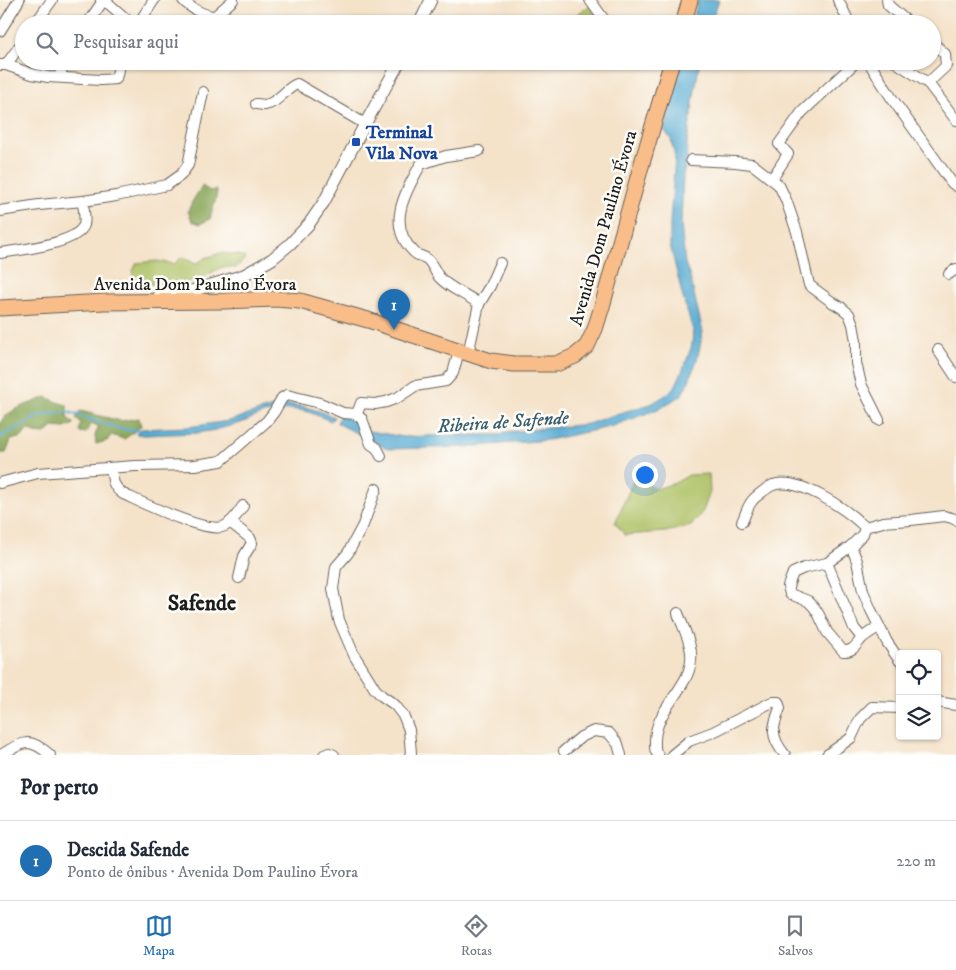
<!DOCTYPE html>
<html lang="pt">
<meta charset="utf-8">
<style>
body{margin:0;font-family:"IM FELL DW Pica",serif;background:#f2f2f3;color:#1f2937}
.controls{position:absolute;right:15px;bottom:15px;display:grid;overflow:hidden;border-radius:5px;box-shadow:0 1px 4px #0004}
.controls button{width:45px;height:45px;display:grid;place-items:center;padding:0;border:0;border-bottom:1px solid #e0e1e3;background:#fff;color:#1f2937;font:25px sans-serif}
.you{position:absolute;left:644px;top:474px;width:18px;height:18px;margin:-12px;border:4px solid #fff;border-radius:50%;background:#1a73e8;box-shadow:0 0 0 8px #1a73e833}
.badge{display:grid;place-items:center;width:32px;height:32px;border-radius:50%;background:#1f6fb2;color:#fff;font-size:16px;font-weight:700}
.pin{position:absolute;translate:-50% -41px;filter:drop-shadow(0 1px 2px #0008)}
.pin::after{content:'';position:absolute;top:26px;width:18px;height:15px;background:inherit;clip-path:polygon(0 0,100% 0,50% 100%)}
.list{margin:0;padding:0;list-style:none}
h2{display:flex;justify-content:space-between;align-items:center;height:65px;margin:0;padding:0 20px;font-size:21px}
h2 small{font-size:16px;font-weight:400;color:#747a83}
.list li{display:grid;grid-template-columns:32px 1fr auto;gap:15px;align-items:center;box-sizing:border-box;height:80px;padding:0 20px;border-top:1px solid #e0e1e3}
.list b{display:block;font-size:19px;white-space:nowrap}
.list p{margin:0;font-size:16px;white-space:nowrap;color:#747a83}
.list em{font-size:16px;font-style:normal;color:#747a83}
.icon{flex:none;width:28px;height:28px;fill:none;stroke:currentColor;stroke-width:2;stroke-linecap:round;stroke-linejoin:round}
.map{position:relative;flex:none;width:956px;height:755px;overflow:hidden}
.search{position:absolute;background:#fff;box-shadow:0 1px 4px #0004;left:15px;right:15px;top:15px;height:55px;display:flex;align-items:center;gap:12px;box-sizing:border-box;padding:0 18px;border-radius:28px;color:#747a83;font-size:19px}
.sheet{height:145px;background:#fff}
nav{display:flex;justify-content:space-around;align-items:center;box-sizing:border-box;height:70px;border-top:1px solid #e0e1e3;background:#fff;font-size:14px;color:#747a83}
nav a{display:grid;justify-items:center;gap:2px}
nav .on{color:#1f6fb2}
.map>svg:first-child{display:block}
.green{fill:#adc165;stroke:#646e40}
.forest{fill:#8aa75a;stroke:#53623b}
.water{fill:#57aad2;stroke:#3a6377}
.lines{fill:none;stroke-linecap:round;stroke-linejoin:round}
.stream{stroke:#57aad2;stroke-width:2.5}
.minor-casing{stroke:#686159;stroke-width:12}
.tertiary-casing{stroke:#686159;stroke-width:13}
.primary-casing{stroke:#686159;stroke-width:17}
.minor{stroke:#fff;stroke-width:10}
.tertiary{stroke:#fff;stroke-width:11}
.primary{stroke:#f8bd89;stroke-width:15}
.transit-dot{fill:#1a4fb4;stroke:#fdfcf7;stroke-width:2}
.labels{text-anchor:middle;stroke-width:5;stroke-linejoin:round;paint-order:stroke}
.transit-label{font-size:18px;font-weight:bold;fill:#164399;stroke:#fdfcf7;text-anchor:start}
.street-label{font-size:18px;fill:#1c1c1c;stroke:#fdfcf7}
.water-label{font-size:19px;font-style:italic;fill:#375c6e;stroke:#fdfcf7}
.district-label{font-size:22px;font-weight:bold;fill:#1c1c1c;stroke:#fdfcf7}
</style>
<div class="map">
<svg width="956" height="755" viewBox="0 0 956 755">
<rect width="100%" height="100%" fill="#fdfcf7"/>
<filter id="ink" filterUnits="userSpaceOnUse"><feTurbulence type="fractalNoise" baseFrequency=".02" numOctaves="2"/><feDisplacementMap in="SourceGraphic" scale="10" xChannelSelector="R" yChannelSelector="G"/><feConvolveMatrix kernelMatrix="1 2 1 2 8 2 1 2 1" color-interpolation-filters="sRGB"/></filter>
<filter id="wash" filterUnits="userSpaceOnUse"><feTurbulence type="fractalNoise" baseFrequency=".0096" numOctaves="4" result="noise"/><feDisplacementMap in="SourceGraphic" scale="20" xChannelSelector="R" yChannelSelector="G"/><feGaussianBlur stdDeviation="1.12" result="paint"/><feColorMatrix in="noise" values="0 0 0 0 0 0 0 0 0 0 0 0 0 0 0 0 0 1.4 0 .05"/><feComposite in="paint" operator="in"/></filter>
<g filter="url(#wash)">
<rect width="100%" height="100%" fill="#f4e2c9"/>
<g class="green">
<path d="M 589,6 L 602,24 L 582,24 L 576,15 Z"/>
<path d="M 221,253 L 239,255 L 246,258 L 236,268 L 222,267 L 200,279 L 181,283 L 141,284 L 132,279 L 133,271 L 137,263 L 157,261 L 174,264 L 182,257 L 196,264 L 205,258 Z"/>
<path d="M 709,474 L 710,492 L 703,511 L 691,526 L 665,532 L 625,535 L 615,523 L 636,475 L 656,489 L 675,483 L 689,475 Z"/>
</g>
<g class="forest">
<path d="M 202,186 L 210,191 L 217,190 C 217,199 212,209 210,219 L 200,224 L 192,221 L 188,211 L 192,202 Z"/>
<path d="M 46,397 L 60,403 L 67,405 L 67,417 L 74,424 L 65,428 L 53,427 L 45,434 L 35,433 L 28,429 L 22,437 L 11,440 L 6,453 L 0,453 C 0,444 0,434 0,425 C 3,410 34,403 46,397 Z"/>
<path d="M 80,411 L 121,421 L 139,418 L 141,426 L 130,435 L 124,439 L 111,435 L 107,441 L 96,444 L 95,435 L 99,427 L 92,423 L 86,433 L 79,432 L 81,423 L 76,419 Z"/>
</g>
<g class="water">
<path d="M 698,0 L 719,0 L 710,24 L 692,24 Z"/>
<path d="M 682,61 L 700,61 L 695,90 L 687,143 L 687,159 L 683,176 L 681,224 L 685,263 L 690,277 L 703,332 L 697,360 L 688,383 L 681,396 L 656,410 L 610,427 L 548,440 L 466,447 L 388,449 L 337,423 L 340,415 L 350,418 L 363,430 L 404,437 L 449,435 L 500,435 L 505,432 L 588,424 L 616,414 L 651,404 L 666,395 L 676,385 L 686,362 L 692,345 L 693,330 L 683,298 L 670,245 L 670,222 L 675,158 L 671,139 L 664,130 Z"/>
<path d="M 282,404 C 302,405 316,409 334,417 L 331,421 L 306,411 L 289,409 L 277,413 Z"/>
<path d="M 275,406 L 273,412 L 264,413 L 241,423 L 215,430 L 197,433 L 144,435 L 136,434 L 141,429 L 188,427 L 229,421 Z"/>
</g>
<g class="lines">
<path class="stream" d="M 0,438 L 2,436 L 41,415 L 68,412 L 121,429 L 141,431"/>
</g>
</g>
<g filter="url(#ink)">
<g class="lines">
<defs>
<g id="minor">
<path d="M 101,0 L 109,4 L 132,24"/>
<path d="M 183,0 C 190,8 205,16 215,16 L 233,0"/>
<path d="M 590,0 L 607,24"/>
<path d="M 838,0 L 850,24"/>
<path d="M 887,0 L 888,5 L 910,24"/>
<path d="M 35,24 L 52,0"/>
<path d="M 87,24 L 103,1"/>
<path d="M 138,24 L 154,0"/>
<path d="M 0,31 L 19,0"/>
<path d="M 932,42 L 945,54 L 946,66 L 928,83 L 956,120"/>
<path d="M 634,61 L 634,62"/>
<path d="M 868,61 L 891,97 L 952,183 L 956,186"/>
<path d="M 894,61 L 928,83"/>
<path d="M 0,65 L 6,65 L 32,74 L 48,77 L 101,80 L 116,79 L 120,61"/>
<path d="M 6,65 L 24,40"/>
<path d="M 59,77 L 65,61"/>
<path d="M 256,104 C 259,104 262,105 265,105 C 278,103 286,88 297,84 L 365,124"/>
<path d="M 691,160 L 735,162 L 752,164 L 779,185 L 786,200 L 797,232 L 809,285 L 832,302 L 842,308 L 849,314 L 853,324 L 856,341 L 856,363 L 861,384 L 879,420"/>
<path d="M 772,179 L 788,154 L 779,144 L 802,112 L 857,61"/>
<path d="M 0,211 L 39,205 L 83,201 L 116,196 L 167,185 L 181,175 L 188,165 L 203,92"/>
<path d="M 0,253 C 19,250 77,244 84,225 C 86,218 83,208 83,201"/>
<path d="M 949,274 L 956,269"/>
<path d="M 479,304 L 490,286 L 500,263"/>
<path d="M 938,350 L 956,377"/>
<path d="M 468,354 L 479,304 C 468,295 450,289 440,278 C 435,273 433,264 427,259 C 423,256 417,256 414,252 C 385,225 406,191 421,164 L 446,156 L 479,151"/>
<path d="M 355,414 L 358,411 L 361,403 L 375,404 L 386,402 L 397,398 L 415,386 L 446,381 L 453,373 L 459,351"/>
<path d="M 111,468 C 113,480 112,486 123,494 C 141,502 208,535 225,526 C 233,522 238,513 243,506"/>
<path d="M 0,483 L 38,473 L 135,466 L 195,465 L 221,461 L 267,421 L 274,412 L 282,398 L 287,395 L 320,403 L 343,413 L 355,414 L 362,419 L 371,444 L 377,448 L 381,456"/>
<path d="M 376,489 L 363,525 L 348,553 L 336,567 L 333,589 L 339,620 L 354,655 L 375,689 L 382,696 L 395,705 L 404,717 L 409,730 L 411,753 L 410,755"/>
<path d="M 230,522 L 250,538 L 252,543 L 244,556 L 239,578"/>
<path d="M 742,522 C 745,516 747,507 752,501 C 755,497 768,487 773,485 C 799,476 847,510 865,527 L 863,534 L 851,546 L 827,563 L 804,568 L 793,573 L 788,586 L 790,594 L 808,601 L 814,607 L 819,615 L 827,632 L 843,651 C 853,652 856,645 862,638 C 867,634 874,630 879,626"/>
<path d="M 865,527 L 883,522 L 911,520 L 944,516 L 952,518 L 956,520"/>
<path d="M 851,546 L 857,561 L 863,591 L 871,610 L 887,642 L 900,661"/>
<path d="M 827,563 L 854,628 L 862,638"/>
<path d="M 937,702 L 956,705"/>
<path d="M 564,751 L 581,737 L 594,731 L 609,733 L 618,744 L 621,755"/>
<path d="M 1,755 C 23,742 29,736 50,755"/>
<path d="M 324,755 L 329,753 L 334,755"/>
<path d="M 658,755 C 655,751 655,749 655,744 C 653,711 688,690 691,661 C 693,645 683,628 678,613"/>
<path d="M 672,755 L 689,741 L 713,732 L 772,702 L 778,702 L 780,708 C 772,729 770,736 785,755"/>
<path d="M 827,755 L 851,738 L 860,719 L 872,707 L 900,708"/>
</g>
<g id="tertiary">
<path d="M 419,24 L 431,0"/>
<path d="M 158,296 L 188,292 L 244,275 L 272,259 L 290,244 L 309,224 L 324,202 L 365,124 L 400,61"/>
</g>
<g id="primary">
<path d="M 683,24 L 690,0"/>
<path d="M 0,308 L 104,302 L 224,301 L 276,299 L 300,301 L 368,320 L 491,361 L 514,364 L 556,364 L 575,356 L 587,346 L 595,329 L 603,303 L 640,170 L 672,61"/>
</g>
</defs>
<use href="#minor" class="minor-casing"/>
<use href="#tertiary" class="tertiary-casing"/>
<use href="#primary" class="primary-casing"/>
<use href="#minor" class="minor"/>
<use href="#tertiary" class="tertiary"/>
<use href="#primary" class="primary"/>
</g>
</g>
<rect class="transit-dot" x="351" y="137" width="10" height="10" rx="2.5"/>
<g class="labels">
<g class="transit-label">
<text x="366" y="138">Terminal<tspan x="366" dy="21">Vila Nova</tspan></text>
</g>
<g class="street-label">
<text transform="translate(603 228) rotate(-74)" y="6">Avenida Dom Paulino Évora</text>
<text x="195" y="290">Avenida Dom Paulino Évora</text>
</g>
<g class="water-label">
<text transform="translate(503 421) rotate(-4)" y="7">Ribeira de Safende</text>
</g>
<g class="district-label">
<text x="202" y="610">Safende</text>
</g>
</g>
</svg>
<div class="controls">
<button><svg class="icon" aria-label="locate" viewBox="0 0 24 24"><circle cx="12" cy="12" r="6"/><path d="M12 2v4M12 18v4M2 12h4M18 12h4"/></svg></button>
<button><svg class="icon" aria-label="layers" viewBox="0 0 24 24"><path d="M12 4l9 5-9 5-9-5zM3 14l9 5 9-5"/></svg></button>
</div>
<div class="you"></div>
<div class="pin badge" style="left:394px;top:330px">1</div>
<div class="search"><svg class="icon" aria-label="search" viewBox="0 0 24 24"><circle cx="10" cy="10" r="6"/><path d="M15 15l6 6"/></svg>Pesquisar aqui</div>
</div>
<section class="sheet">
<h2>Por perto<small></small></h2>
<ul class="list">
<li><span class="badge">1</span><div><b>Descida Safende</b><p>Ponto de ônibus · Avenida Dom Paulino Évora</p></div><em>220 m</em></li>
</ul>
</section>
<nav>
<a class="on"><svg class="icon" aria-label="map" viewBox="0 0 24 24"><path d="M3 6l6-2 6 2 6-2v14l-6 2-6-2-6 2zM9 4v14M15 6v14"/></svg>Mapa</a>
<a><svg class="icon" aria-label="directions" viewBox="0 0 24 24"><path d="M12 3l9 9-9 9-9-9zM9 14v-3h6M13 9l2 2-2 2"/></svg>Rotas</a>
<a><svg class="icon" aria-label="saved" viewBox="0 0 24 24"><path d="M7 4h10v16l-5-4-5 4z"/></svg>Salvos</a>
</nav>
